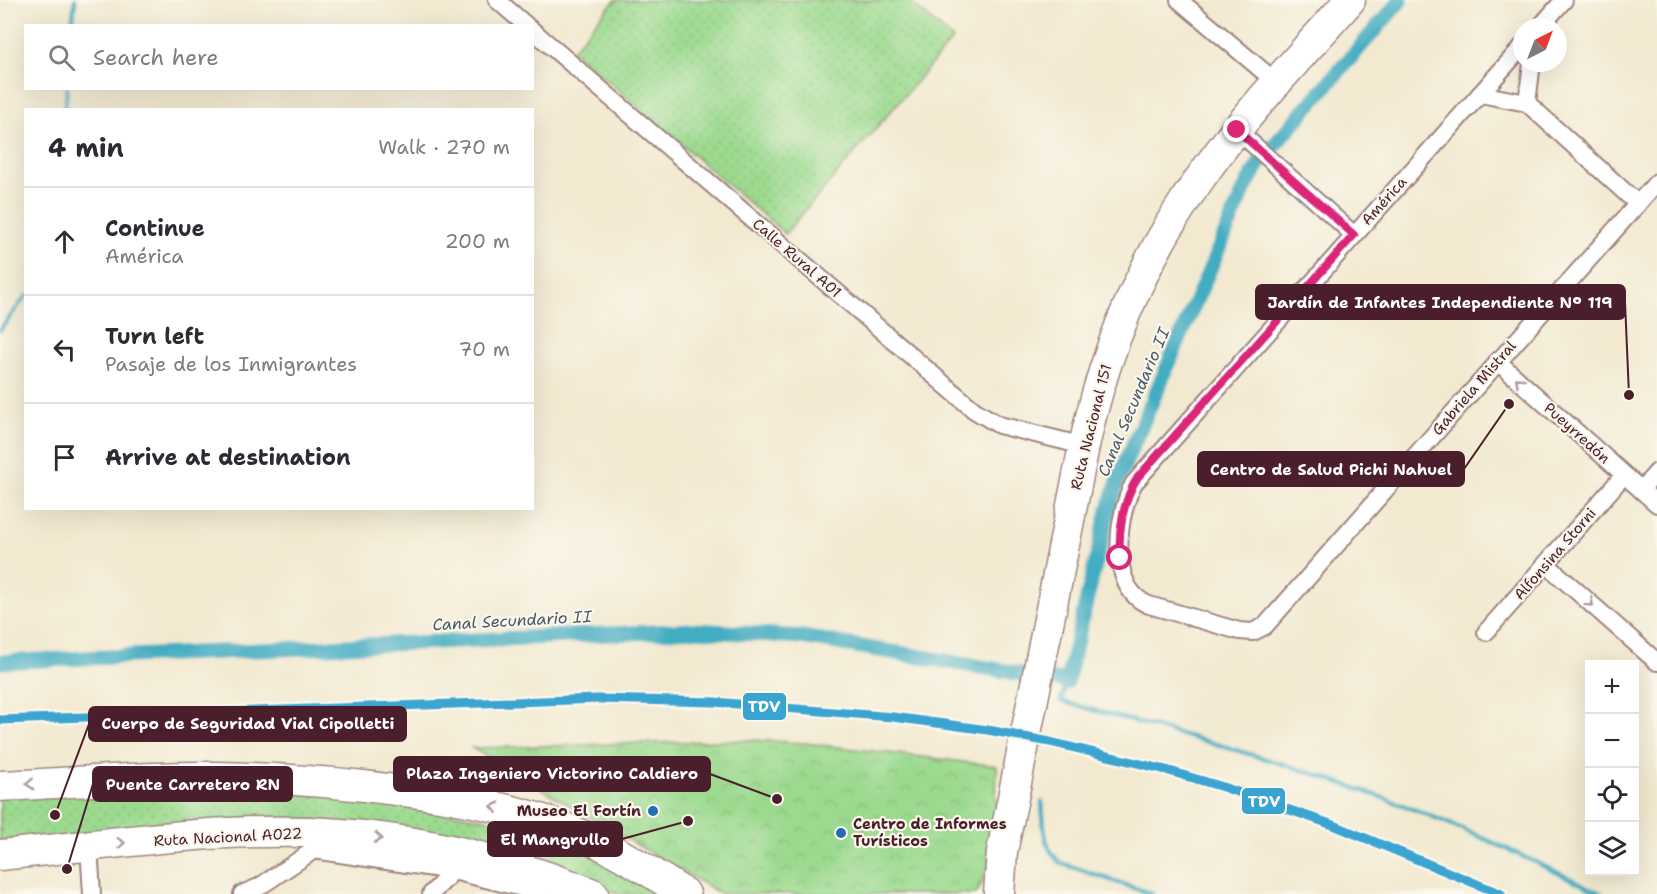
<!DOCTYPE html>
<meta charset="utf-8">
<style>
body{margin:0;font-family:"Shantell Sans",sans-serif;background:#f7f7f7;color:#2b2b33}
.controls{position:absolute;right:18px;bottom:18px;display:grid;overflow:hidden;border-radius:0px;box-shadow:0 6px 24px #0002}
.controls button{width:54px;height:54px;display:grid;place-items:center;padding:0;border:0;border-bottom:2px solid #e1e1e2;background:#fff;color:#2b2b33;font:30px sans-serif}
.compass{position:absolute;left:1513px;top:18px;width:54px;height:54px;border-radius:50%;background:#fff;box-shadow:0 6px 24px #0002;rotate:42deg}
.stop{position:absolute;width:18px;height:18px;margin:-14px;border:4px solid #db2777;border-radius:50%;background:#fff}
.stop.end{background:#db2777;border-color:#fff;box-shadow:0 2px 6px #0008}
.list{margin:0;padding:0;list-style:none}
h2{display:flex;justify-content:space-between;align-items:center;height:78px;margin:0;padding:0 24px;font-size:26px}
h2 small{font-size:20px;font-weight:400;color:#7c7c81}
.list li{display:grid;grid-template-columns:39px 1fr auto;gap:18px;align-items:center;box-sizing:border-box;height:108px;padding:0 24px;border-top:2px solid #e1e1e2}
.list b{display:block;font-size:22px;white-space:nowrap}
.list p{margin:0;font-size:20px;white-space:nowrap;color:#7c7c81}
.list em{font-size:20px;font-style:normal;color:#7c7c81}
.icon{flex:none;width:33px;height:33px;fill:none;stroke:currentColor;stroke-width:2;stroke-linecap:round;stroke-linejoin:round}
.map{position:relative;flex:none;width:1657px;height:894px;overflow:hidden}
.search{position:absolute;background:#fff;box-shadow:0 6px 24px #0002;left:24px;top:24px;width:510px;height:66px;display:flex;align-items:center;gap:15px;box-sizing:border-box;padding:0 21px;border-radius:0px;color:#7c7c81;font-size:22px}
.panel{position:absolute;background:#fff;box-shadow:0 6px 24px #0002;left:24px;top:108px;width:510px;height:402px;border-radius:0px}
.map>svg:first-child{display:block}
.grass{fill:url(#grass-dots);stroke:#737c5d;stroke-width:1.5}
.park{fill:url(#park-crowns);stroke:#737c5d;stroke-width:1.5}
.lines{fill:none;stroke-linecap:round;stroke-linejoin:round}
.stream{stroke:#42acc1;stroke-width:4.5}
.canal{stroke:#42acc1;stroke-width:15}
.street-casing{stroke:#9e847e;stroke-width:20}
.highway-casing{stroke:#9e847e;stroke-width:33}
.street{stroke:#fff;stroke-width:16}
.highway{stroke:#fff;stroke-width:30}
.rail-1-casing{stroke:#fbf7ec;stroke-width:14}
.rail-1{stroke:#3aa4d0;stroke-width:9}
.oneway{stroke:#ae9aa0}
.route{stroke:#db2777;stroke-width:8}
.poi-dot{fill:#1f6fb2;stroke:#fbf7ec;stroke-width:2}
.labels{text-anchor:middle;stroke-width:4.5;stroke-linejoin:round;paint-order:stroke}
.street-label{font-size:15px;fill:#4a1f2b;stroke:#fbf7ec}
.poi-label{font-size:15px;font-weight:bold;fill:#4a1f2b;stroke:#fbf7ec;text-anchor:end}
.water-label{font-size:16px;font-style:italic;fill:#475767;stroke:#fbf7ec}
.leader{fill:none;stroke:#4a1f2b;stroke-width:2}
.callout-dot{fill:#4a1f2b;stroke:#fbf7ec;stroke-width:2}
.callout{fill:#4a1f2b;stroke:#4a1f2b;stroke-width:2}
.callout-label{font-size:16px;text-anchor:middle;font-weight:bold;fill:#fff}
.line-badge{stroke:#fbf7ec;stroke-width:2}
.badge-label{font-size:16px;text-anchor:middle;font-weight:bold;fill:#fff}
</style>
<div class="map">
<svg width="1657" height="894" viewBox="0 0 1657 894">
<defs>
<pattern id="grass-dots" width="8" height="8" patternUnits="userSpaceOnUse" patternTransform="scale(1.5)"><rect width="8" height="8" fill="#9cda8f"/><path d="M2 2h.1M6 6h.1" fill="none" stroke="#88bb7c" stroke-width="1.8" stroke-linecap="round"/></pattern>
<pattern id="park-crowns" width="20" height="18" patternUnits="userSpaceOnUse" patternTransform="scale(1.5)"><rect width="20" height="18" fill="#9cda8f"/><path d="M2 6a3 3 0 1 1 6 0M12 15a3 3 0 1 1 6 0" fill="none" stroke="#88bb7c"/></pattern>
</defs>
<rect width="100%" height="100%" fill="#fbf7ec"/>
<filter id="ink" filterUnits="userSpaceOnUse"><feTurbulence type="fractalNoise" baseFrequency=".0167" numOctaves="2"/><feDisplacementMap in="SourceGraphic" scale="12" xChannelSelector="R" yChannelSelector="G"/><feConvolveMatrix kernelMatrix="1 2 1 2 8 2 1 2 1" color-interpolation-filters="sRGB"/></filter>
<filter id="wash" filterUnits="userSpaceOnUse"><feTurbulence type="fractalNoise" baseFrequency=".008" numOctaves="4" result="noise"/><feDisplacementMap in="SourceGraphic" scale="24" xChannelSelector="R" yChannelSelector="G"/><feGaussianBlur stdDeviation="1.35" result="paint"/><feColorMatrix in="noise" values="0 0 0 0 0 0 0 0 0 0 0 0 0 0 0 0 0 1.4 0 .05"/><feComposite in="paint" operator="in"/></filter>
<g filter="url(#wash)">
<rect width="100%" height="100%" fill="#f2e9d0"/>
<g class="grass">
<path d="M 615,0 L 908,0 L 953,39 L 785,234 L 572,50 Z"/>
<path d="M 186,787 L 351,795 L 547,830 L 663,894 L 620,894 L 523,858 L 453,840 L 0,848 L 0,795 Z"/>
</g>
<path class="park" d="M 752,740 L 804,743 L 997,766 C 995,808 999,857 976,894 L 721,894 L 472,748 Z"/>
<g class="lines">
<g class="stream">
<path d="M 72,26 L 75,0"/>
<path d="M 65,110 L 67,88"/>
<path d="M 0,330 L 26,296"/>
<path d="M 1067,682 L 1061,701 C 1167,731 1274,758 1378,796 C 1455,823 1529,859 1602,894"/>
<path d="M 1042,802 C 1044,825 1042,848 1061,863 L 1152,894"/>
</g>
<g class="canal">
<path d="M 1271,149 L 1401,0"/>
<path d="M 0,662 L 695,630 L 802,637 L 1022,674"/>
<path d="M 1046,678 L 1067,682 L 1108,511 L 1120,475 L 1247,184 L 1260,162"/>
</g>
</g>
</g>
<g filter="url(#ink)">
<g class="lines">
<defs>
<g id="street">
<path d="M 497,0 L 527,26"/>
<path d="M 1179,0 L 1277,83"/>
<path d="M 1540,27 L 1564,0"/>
<path d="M 532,30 L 974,410 L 999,425 L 1084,446"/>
<path d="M 1522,47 L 1134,483 C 1117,513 1107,589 1149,605 L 1239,631 L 1253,632 L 1265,626 L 1657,182"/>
<path d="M 1480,94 L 1527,103 L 1638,204"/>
<path d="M 1527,103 L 1532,63"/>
<path d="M 1237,130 L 1354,235"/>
<path d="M 1497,361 L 1657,504"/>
<path d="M 1641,490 L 1657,472"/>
<path d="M 1546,564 L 1657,662"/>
<path d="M 1486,632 L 1624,475"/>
<path d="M 89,846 L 92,894"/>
<path d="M 314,850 L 453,871 L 543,893"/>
<path d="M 242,894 L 259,887 L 323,844"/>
<path d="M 431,894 L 453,871"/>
</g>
<g id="highway">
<path d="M 0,786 C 71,783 142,776 213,777 C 277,778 340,782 403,791 C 452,797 502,806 549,822 C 598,839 642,866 685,894"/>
<path d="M 0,855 C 102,845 206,829 309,832 C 409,836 501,857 593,894"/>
<path d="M 999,894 L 1002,852 L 1084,446 C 1105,349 1143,258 1201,177 C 1245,114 1299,58 1350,0"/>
</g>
</defs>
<use href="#street" class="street-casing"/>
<use href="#highway" class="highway-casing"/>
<use href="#street" class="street"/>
<use href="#highway" class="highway"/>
<defs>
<path id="rail-1" d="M 0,720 L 598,699 L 714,702 L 893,717 L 988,730 L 1050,742 L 1166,770 L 1223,787 L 1336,826 L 1501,894"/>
</defs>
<use href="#rail-1" class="rail-1-casing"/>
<use href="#rail-1" class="rail-1"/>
</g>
<defs><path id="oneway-chevron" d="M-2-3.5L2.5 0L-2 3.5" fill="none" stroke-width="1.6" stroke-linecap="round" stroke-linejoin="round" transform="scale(1.5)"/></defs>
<g class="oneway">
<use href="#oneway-chevron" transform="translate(1519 381) rotate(-138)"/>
<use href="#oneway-chevron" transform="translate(1590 603) rotate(42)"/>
<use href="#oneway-chevron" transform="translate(30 784) rotate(177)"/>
<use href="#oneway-chevron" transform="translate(495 807) rotate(-167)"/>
<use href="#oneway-chevron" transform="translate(378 838) rotate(7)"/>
<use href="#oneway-chevron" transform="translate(121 843) rotate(-5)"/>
</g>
</g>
<g class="lines" filter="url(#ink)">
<path class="route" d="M 1120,558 C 1118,532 1123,499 1138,477 L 1354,235 L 1237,130"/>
</g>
<g class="poi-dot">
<circle cx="653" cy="811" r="6"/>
<circle cx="841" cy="833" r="6"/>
</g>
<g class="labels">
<g class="street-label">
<text transform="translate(1384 201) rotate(-48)" y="5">América</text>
<text transform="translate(797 258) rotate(41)" y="5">Calle Rural A01</text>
<text transform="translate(1474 388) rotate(-49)" y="5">Gabriela Mistral</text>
<text transform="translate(1091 427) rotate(-76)" y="5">Ruta Nacional 151</text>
<text transform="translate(1577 433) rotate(42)" y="5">Pueyrredón</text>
<text transform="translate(1555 554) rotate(-49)" y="5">Alfonsina Storni</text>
<text transform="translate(228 837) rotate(-3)" y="5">Ruta Nacional A022</text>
</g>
<g class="poi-label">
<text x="641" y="816">Museo El Fortín</text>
<text x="853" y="829" text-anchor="start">Centro de Informes<tspan x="853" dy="17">Turísticos</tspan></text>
</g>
<g class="water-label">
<text transform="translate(1133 402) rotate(-67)" y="6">Canal Secundario II</text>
<text transform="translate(512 620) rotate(-3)" y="6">Canal Secundario II</text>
</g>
</g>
<path class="leader" d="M1629 395L1625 302M1509 404L1464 469M55 815L89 724M777 799L710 774M67 869L93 784M688 821L622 839"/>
<g class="callout-dot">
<circle cx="1629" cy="395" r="6"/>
<circle cx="1509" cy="404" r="6"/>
<circle cx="55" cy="815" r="6"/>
<circle cx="777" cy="799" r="6"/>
<circle cx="67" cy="869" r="6"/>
<circle cx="688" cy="821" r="6"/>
</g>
<g class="callout">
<rect x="1256" y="285" width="369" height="34" rx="6"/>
<rect x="1198" y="452" width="266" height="34" rx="6"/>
<rect x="89" y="707" width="317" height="34" rx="6"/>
<rect x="394" y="757" width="316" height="34" rx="6"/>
<rect x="93" y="767" width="199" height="34" rx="6"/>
<rect x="488" y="822" width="134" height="34" rx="6"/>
</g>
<g class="callout-label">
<text x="1440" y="308">Jardín de Infantes Independiente N° 119</text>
<text x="1331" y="475">Centro de Salud Pichi Nahuel</text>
<text x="248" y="729">Cuerpo de Seguridad Vial Cipolletti</text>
<text x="552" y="779">Plaza Ingeniero Victorino Caldiero</text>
<text x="193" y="790">Puente Carretero RN</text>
<text x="555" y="845">El Mangrullo</text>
</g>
<g class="line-badge">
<rect x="742" y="692" width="45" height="29" rx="6" fill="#3aa4d0"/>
<rect x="1241" y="787" width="45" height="28" rx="6" fill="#3aa4d0"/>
</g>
<g class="badge-label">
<text x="764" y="712">TDV</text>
<text x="1264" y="807">TDV</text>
</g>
</svg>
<div class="controls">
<button>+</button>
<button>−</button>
<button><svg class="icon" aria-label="locate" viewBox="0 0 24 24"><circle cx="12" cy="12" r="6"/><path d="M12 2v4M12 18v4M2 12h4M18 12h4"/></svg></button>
<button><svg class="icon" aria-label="layers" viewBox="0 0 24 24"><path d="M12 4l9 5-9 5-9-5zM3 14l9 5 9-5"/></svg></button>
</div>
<svg class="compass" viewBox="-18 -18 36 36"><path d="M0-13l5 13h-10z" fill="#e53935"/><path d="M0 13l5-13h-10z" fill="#7c7c81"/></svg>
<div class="stop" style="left:1120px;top:558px"></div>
<div class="stop end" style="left:1237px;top:130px"></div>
<div class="search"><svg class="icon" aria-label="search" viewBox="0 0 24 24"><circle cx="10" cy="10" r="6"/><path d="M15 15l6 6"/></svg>Search here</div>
<section class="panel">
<h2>4 min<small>Walk · 270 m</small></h2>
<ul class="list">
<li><svg class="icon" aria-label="ahead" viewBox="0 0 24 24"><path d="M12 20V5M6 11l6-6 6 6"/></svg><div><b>Continue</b><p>América</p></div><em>200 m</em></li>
<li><svg class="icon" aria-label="left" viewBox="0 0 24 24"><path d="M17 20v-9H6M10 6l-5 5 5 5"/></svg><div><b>Turn left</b><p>Pasaje de los Inmigrantes</p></div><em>70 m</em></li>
<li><svg class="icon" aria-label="arrive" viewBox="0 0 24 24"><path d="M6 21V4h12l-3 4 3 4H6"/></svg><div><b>Arrive at destination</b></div></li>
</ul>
</section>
</div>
